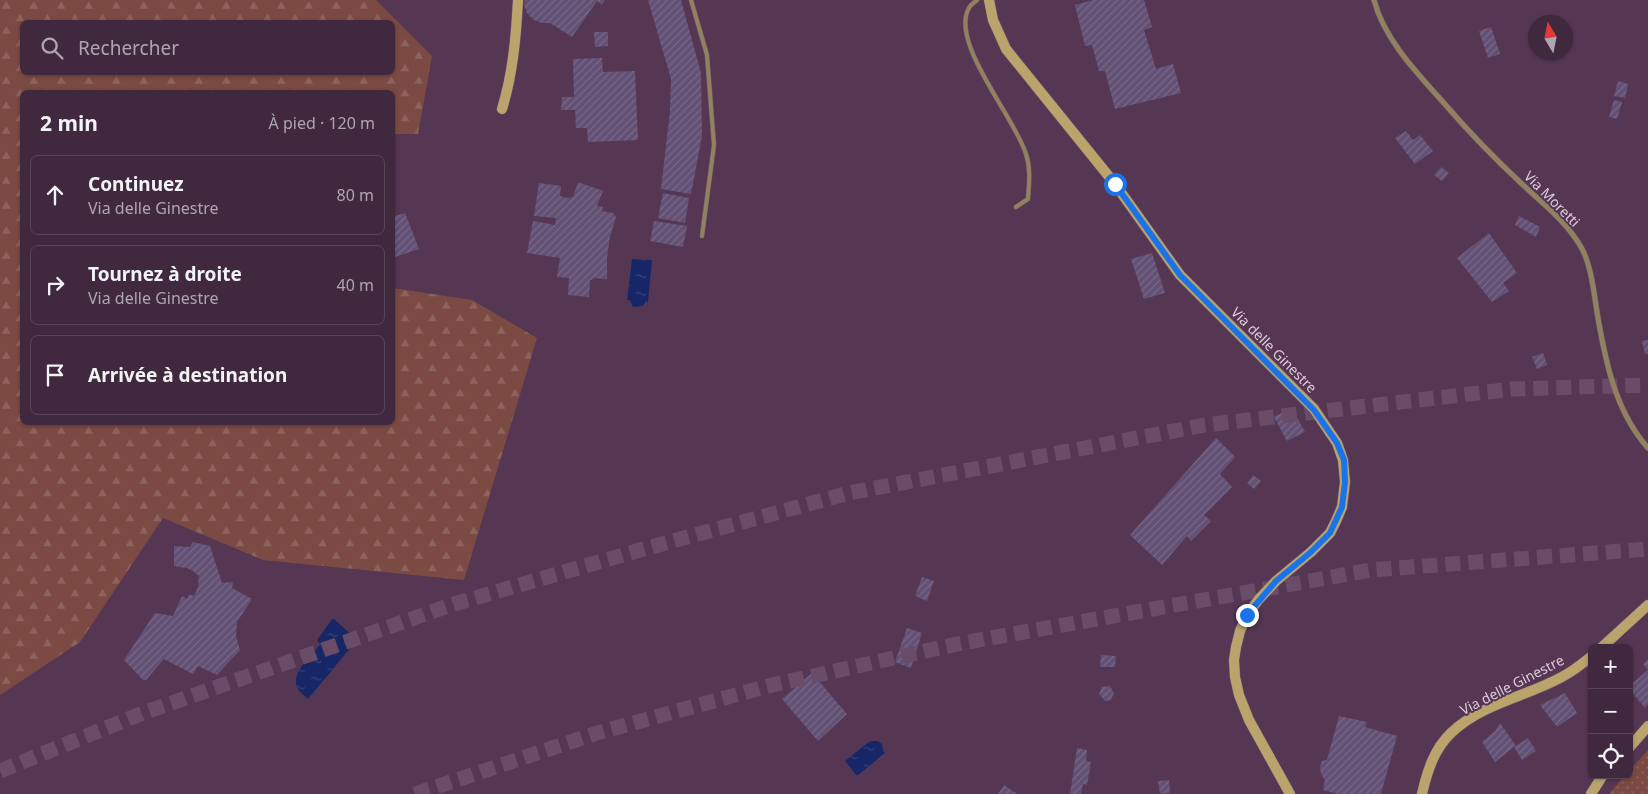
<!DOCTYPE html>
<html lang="fr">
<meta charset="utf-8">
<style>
body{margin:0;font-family:"Noto Sans",sans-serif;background:#4b3549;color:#f1f3f6}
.controls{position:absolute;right:15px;bottom:15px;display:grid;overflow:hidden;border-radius:8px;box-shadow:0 1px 4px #0004}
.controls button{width:45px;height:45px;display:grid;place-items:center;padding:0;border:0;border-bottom:1px solid #594558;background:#40293e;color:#f1f3f6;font:25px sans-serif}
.compass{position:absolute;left:1528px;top:15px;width:45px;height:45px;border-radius:50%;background:#40293e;box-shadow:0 1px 4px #0004;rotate:350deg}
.stop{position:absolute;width:15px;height:15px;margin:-11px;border:4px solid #1a73e8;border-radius:50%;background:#fff}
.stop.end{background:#1a73e8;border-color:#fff;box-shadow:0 1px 5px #0008}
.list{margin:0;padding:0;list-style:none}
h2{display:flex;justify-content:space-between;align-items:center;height:65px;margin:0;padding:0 20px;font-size:21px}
h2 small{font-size:16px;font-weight:400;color:#aea6b0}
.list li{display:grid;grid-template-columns:32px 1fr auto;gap:15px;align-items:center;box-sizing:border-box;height:80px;margin:0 10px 10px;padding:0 10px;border:1px solid #594558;border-radius:8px}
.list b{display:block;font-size:19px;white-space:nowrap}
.list p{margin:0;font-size:16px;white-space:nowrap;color:#aea6b0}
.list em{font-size:16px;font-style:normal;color:#aea6b0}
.icon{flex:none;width:28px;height:28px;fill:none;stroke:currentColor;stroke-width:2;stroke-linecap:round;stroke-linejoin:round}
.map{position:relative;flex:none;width:1648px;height:794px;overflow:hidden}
.search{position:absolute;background:#40293e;box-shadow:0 1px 4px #0004;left:20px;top:20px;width:375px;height:55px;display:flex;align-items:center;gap:12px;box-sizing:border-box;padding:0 18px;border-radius:8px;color:#aea6b0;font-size:19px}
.panel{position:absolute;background:#40293e;box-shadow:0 1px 4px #0004;left:20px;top:90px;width:375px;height:335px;border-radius:8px}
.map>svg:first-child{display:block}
.grass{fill:url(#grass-dots)}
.forest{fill:url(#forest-firs);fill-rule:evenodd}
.water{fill:url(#water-ripples)}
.building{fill:url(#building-hatch)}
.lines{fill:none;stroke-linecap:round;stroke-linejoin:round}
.highway-tunnel{stroke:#694d68;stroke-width:15;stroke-dasharray:15 8;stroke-linecap:butt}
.lane-casing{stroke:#70556e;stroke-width:5}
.street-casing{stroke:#70556e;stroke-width:6}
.secondary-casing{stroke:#70556e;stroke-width:11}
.lane{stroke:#90815f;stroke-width:4}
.street{stroke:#90815f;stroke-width:5}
.secondary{stroke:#baa46c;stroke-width:10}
.route{stroke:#1a73e8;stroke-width:6}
.labels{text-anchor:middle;stroke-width:4;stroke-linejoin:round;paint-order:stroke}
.street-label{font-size:14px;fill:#ddcbdc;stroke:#553753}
</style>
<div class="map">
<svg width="1648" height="794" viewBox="0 0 1648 794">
<defs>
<pattern id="grass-dots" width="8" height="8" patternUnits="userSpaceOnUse" patternTransform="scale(1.25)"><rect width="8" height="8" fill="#7b4a43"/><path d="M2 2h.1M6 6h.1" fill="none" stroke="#8d635e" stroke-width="1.8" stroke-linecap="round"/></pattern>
<pattern id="forest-firs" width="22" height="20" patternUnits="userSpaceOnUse" patternTransform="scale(1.25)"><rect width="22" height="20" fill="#7b4a43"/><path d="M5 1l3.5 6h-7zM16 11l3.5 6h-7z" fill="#8d635e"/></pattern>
<pattern id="water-ripples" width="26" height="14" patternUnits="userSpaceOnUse" patternTransform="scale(1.25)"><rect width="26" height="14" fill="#162666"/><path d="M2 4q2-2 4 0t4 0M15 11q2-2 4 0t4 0" fill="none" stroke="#37447b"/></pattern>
<pattern id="building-hatch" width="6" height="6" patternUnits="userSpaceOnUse" patternTransform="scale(1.25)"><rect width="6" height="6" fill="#635075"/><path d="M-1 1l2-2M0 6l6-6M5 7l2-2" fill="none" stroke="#796888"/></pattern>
</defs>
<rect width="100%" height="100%" fill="#553753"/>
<path class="grass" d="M 1648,750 L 1648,794 L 1609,794 L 1625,775 L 1629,775 L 1629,771 Z"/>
<path class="forest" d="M 0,0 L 376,0 L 432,56 L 418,134 L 393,134 L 392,92 L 22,92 L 22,422 L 392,422 L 393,288 L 472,300 L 537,338 L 464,580 L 263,560 L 163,518 L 80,642 L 0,695 ZM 22,22 L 392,22 L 392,72 L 22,72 Z"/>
<g class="water">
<path d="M 632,259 L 652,260 L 648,302 L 646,301 L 643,306 L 633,307 L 630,300 L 627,300 Z"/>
<path d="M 333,618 L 357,640 L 308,699 C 304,695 299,692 297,687 C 291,672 312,655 320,644 L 317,640 Z"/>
<path d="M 870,741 L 878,741 L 882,744 L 883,751 L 885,753 L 857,776 L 845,761 Z"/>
</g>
<g class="building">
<path d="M 525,0 L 605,0 L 602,5 L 597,1 L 572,37 L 550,23 L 542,23 L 534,20 L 527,13 L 524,5 Z"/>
<path d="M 648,0 L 681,0 L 701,73 L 702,136 L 691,194 L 661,189 L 670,111 L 671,79 Z"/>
<path d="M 1093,0 L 1144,0 L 1152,27 L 1144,30 L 1156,69 L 1173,64 L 1181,93 L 1115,109 L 1105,71 L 1099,71 L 1092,45 L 1085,46 L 1075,5 Z"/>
<path d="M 1491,27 L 1500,54 L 1488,58 L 1479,31 Z"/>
<path d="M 594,32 L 608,32 L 608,46 L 595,47 Z"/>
<path d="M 602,58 L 603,72 L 635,71 L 638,140 L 588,142 L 587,128 L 576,128 L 575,110 L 561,110 L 562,97 L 574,97 L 573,59 Z"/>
<path d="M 1618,81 L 1628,84 L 1625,98 L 1614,96 Z"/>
<path d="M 1614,100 L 1622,102 L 1617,119 L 1609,117 Z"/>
<path d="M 1406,131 L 1413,140 L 1420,135 L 1433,151 L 1415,164 L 1395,138 Z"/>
<path d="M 1441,167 L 1449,173 L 1442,181 L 1434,175 Z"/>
<path d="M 578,182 L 603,191 L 597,206 L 603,207 L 602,211 L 613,213 L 616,217 L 610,237 L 607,258 L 607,279 L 593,278 L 592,280 L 590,280 L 589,297 L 568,295 L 569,278 L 557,277 L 560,258 L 527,253 L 533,221 L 555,225 L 556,218 L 534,216 L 539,183 L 561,186 L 560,196 L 567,198 L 573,197 Z"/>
<path d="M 663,193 L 689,198 L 685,223 L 658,218 Z"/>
<path d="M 405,213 L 419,249 L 392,258 L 392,217 Z"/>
<path d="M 1519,216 L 1540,227 L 1536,237 L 1515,225 Z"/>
<path d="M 654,221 L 687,226 L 683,247 L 650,241 Z"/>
<path d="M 1489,233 L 1517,273 L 1503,283 L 1509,291 L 1492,302 L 1457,258 Z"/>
<path d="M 1152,253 L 1165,293 L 1144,299 L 1131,259 Z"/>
<path d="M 1648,340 L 1648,354 L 1645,354 L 1642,341 Z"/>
<path d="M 1543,353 L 1547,365 L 1537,369 L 1532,357 Z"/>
<path d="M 1291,407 L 1305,432 L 1287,441 L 1274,417 Z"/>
<path d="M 1216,438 L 1235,457 L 1220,474 L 1232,487 L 1204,515 L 1211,521 L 1191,541 L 1187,536 L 1162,565 L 1130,535 Z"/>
<path d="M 1253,475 L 1261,481 L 1254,489 L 1247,483 Z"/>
<path d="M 193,542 L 210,546 L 222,583 L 233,582 L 232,588 L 252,599 L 237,622 L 236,636 L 240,650 L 217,675 L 198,666 L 193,674 L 164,659 L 146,680 L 143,680 L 124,660 L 155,613 L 173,616 L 182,596 L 187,599 L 189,594 L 194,596 L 198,587 L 199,576 L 193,571 L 187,568 L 174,566 L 174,546 L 190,547 Z"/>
<path d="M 922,577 L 934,581 L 927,601 L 915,596 Z"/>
<path d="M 907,628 L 922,633 L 911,668 L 895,662 Z"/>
<path d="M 1101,655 L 1116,656 L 1115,667 L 1100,667 Z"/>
<path d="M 1648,659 L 1648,704 L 1645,708 L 1629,689 L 1629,686 L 1648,670 L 1643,664 Z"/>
<path d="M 812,673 L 847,714 L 818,741 L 782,699 Z"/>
<path d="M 1110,686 L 1114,693 L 1111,700 L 1105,701 L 1099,694 L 1102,687 Z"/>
<path d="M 1565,693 L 1577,713 L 1557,727 L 1540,705 Z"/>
<path d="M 1339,716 L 1367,722 L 1365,727 L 1397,736 L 1381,794 L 1338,794 L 1323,790 L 1325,780 L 1321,774 L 1320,767 L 1322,761 L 1327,760 Z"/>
<path d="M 1500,723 L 1516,746 L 1528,738 L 1536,751 L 1522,760 L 1514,747 L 1495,762 L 1482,742 L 1495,731 Z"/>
<path d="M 1077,748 L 1087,750 L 1086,761 L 1091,762 L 1087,785 L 1083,784 L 1081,794 L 1070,794 Z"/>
<path d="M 1169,780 L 1170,793 L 1160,794 L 1158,781 Z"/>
<path d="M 1004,785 L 1017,794 L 998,794 Z"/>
</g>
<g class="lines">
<g class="highway-tunnel">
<path d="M 0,771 L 143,713 L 454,604 L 647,548 L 849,493 L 1205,425 L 1513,389 L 1648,385"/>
<path d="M 415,794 L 597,733 L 772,685 L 957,644 L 1371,570 L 1648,549"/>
</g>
<defs>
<g id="lane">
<path d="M 691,0 L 707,55 L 714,145 L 702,236"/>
<path d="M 977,0 C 975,2 970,5 969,8 C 949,42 1016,119 1026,154 C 1031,169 1029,184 1028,199 L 1016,207"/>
</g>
<path id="street" d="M 1374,0 C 1384,39 1417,73 1443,102 C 1468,131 1494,158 1522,184 C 1543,204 1566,221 1581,247 C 1591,264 1594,293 1597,312 C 1605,360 1615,411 1648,448"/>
<g id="secondary">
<path d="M 989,0 L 993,20 L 1006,49 L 1115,184 L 1180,275 L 1314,409 L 1337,443 L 1343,460 L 1345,482 L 1342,507 L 1336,521 L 1330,533 L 1311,552 L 1276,581 L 1259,599 L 1247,615 L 1240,631 L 1236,647 L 1234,660 L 1235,677 L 1239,695 L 1249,720 L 1290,794"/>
<path d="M 502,109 C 513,73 516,37 518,0"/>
<path d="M 1601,648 L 1648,605"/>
<path d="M 1629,748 L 1648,726"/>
<path d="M 1422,794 C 1427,772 1434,749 1451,733 C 1483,702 1531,696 1567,674 C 1576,669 1584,662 1592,656"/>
<path d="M 1591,794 L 1603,775"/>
</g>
</defs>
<use href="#lane" class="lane-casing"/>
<use href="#street" class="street-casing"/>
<use href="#secondary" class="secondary-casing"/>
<use href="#lane" class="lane"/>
<use href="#street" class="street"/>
<use href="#secondary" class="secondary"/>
</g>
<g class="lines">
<path class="route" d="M 1115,184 L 1180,275 L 1314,410 L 1337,443 L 1344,460 L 1345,482 L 1342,507 L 1330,533 L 1311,552 L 1276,581 L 1247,615"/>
</g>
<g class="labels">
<g class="street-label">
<text transform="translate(1552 199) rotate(45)" y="5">Via Moretti</text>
<text transform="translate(1274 350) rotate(45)" y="5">Via delle Ginestre</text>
<text transform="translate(1512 685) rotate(-27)" y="5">Via delle Ginestre</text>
</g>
</g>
</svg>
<div class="controls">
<button>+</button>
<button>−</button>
<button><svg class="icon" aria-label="locate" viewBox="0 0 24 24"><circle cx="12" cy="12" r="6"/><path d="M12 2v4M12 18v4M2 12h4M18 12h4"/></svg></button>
</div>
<svg class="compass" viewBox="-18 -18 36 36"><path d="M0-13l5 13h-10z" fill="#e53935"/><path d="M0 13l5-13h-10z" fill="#aea6b0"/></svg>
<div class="stop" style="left:1115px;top:184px"></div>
<div class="stop end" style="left:1247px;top:615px"></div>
<div class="search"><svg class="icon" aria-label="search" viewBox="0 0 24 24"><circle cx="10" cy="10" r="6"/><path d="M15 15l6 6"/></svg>Rechercher</div>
<section class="panel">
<h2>2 min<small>À pied · 120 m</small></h2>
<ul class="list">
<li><svg class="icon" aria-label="ahead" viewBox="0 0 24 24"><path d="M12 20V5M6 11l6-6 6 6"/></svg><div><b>Continuez</b><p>Via delle Ginestre</p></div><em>80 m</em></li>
<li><svg class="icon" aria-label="right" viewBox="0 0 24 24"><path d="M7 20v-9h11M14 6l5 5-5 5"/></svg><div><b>Tournez à droite</b><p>Via delle Ginestre</p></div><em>40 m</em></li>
<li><svg class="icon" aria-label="arrive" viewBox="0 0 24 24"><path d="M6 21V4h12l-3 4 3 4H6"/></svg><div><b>Arrivée à destination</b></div></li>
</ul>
</section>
</div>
